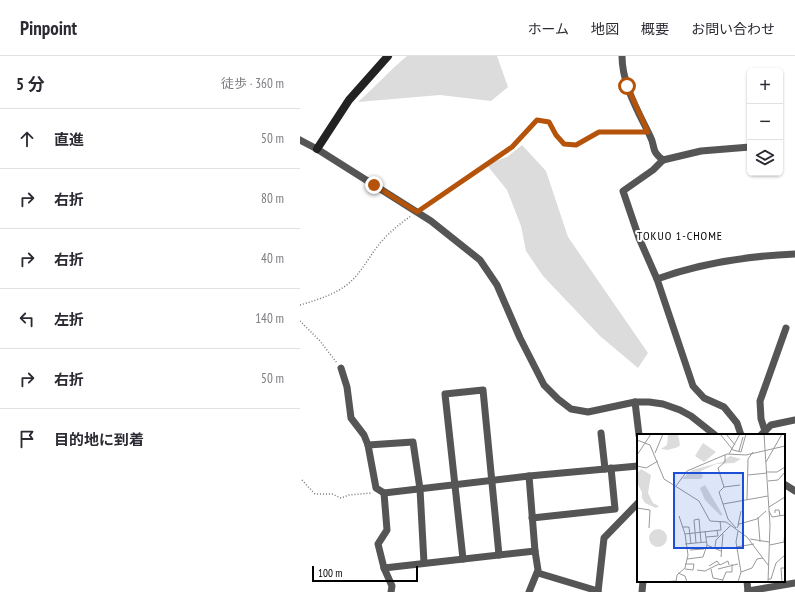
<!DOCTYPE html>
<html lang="ja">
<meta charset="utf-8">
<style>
body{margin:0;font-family:"PT Sans Narrow","Noto Sans JP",sans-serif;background:#f7f7f7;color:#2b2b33}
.controls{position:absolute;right:12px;top:12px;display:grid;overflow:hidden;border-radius:6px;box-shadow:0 1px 3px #0004}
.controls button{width:36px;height:36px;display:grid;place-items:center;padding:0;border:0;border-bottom:1px solid #e1e1e2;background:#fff;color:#2b2b33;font:20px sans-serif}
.scale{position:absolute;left:12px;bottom:10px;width:106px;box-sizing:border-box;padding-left:4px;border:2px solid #000;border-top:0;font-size:11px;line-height:14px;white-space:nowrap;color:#000;-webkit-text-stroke:3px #fff;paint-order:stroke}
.stop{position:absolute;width:12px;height:12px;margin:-9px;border:3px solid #b45309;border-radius:50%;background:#fff}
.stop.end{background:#b45309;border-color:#fff;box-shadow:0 1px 4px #0008}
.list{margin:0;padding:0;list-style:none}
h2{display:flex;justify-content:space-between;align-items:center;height:52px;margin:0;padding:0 16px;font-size:17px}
h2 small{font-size:13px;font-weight:400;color:#7c7c81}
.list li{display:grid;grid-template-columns:26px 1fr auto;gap:12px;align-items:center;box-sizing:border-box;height:60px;padding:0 16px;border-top:1px solid #e1e1e2}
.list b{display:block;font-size:15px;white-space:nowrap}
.list em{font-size:13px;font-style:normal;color:#7c7c81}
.icon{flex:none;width:22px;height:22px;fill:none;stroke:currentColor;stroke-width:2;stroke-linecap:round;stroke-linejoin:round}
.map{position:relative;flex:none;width:495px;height:536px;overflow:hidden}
header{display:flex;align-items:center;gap:24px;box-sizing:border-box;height:56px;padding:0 20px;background:#fff;border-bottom:1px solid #e1e1e2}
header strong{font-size:19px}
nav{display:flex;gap:22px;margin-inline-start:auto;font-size:14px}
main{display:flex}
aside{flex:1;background:#fff}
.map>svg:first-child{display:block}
.green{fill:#dcdcdc}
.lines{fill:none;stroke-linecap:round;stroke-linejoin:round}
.path{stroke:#777;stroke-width:1.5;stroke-dasharray:1 2;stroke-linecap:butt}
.street{stroke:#555;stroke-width:7}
.secondary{stroke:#222;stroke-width:8}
.route{stroke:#b45309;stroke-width:5}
.labels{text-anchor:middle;stroke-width:4;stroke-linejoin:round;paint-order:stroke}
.neighbourhood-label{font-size:12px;letter-spacing:1px;fill:#000;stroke:#fff}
.inset-road{fill:none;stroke:#999;stroke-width:1}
.view{fill:#1d4ed8;fill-opacity:0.15;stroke:#1d4ed8;stroke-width:2}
.inset-edge{fill:none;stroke:#000;stroke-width:2}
</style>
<header>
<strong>Pinpoint</strong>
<nav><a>ホーム</a><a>地図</a><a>概要</a><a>お問い合わせ</a></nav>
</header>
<main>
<aside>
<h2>5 分<small>徒歩 · 360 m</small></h2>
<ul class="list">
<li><svg class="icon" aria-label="ahead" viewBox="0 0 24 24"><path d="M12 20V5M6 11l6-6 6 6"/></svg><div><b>直進</b></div><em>50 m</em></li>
<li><svg class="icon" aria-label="right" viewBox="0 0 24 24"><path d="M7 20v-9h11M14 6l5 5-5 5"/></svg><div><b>右折</b></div><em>80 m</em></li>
<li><svg class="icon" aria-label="right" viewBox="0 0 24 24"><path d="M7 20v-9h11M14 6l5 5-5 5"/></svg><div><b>右折</b></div><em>40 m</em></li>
<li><svg class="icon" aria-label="left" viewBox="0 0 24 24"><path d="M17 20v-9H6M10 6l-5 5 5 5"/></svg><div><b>左折</b></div><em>140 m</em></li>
<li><svg class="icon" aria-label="right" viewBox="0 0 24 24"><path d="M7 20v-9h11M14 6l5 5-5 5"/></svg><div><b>右折</b></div><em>50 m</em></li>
<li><svg class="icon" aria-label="arrive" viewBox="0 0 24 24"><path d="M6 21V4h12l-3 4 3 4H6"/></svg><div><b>目的地に到着</b></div></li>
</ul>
</aside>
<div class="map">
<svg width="495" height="536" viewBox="0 0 495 536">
<rect width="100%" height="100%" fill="#fff"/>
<g class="green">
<path d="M 107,0 L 197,0 L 208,31 L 191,45 L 140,39 L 58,46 C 75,31 90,14 107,0 Z"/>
<path d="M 222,89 L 246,115 L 268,181 L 348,297 L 338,312 L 300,280 L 243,220 L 226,195 L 221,170 L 207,134 L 186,108 L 207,101 Z"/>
</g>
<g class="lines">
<g class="path">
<path d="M 124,152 L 161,125 L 212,91 L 237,64 L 249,66 L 256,79 L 264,88 L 277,89 L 299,76 L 340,76"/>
<path d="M 0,249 C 17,244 34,239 48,228 C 61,217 67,204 77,191 C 85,180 99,168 111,160"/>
<path d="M 0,265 L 20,285 L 37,307"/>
<path d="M 2,424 L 13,436 L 15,438 L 32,438 L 41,442 L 49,439 L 71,437"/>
</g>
<g class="street">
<path d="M 322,0 C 322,28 338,55 350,80 C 356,91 350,94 363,104"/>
<path d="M 0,84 L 17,93 L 131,165 L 180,204 L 197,229 L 220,282 L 244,329 L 258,343 L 271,353 L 288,356 L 335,346 L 349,346 L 363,348 L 380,354 L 391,360 L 415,379"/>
<path d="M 357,223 C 401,207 449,200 495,198"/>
<path d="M 41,312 L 47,331 L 51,362 L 64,379 L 68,389 L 76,432 L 84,437 L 229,420 L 338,410"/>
<path d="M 335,346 L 339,379"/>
<path d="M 465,375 L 461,363 L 460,345 L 486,272"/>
<path d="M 301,377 L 305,413"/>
<path d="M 441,379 L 437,367 L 424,351 L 404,342 L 393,330 L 357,223 L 339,182 L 323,135 L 353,114 L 363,104 L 401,95 L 450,91"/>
<path d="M 461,379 L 471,369 L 495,364"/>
<path d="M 68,389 L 113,386 L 120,433 L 124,507"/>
<path d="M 229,420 L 235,495 L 238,514 L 229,536"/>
<path d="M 484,428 L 495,435"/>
<path d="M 84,437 L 87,474 L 78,488 L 84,512 L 92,530 L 91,536"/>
<path d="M 232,462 L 315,453 L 311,412"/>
<path d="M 163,503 L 145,338 L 183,334 L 199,499"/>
<path d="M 84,512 L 235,495"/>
<path d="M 238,517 L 298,535"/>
<path d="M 447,525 L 448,536"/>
<path d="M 448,535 L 495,527"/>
<path d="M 298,536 L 304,482 L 338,447"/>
<path d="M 342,536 L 343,525"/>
</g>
<path class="secondary" d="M 17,93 L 49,44 L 88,0"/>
</g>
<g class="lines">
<path class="route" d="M 74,129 L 117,156 L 212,91 L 237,64 L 249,66 L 256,79 L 264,88 L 276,89 L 299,76 L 348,76 L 327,30"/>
</g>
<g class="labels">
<g class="neighbourhood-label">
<text x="380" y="184">TOKUO 1-CHOME</text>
</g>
</g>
<g transform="translate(337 378)">
<rect width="148" height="148" fill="#fff"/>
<path d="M 31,0 L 41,0 L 43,11 L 41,13 L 31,16 L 24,15 L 30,11 ZM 66,9 L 79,18 L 67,28 L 58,22 ZM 93,22 L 104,25 L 97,29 L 79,30 L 64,37 L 66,43 L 63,45 L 45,45 L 55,36 L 85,28 ZM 4,35 L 14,41 L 11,59 L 16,69 L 22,72 L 19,74 L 8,69 L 5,64 L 5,58 L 0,49 L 1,38 ZM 68,51 L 85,80 L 84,82 L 68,66 L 63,54 ZM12 104a9 9 0 1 1 18 0a9 9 0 1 1-18 0Z" fill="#dcdcdc"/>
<path class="inset-road" d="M 83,0 L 96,16 L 104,18 L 109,0M 89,0 L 98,11M 127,0 L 133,91 L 131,148M 0,6 L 13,11 L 27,45 L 62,67 L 73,87 L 89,88 L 110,103 L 131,131M 102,17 L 106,3M 18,19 L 26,0M 92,20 L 103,0M 0,21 L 14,0M 129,28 L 145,0M 0,32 L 9,34 L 21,27M 130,38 L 140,38 L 148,33M 111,41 L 130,39M 131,47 L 141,46 L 148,38M 39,52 L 50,37 L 90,20 L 109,21 L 148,12M 87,53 L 81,34 L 88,28 L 88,21M 110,66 L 111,25 L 116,18M 86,70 L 131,62M 132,73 L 148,63M 0,74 L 13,76 L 12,94M 132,77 L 135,83 L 148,81M 138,79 L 138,76 L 142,76 L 143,82M 121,83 L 123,108M 101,91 L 104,77M 46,93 L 52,93 L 54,110M 99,94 L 91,85 L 82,58 L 87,53 L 103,51M 100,94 L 102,90 L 120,85 L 129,77M 48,100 L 84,96 L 83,87M 69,103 L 81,102 L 80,96M 113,105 L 132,108M 59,109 L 57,86 L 62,85 L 64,108M 48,110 L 69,108M 70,111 L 84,117M 133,111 L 147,108 L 148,96M 78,113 L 79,106 L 94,91M 99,113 L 117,110M 53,116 L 67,115M 84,123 L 86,100M 50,125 L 66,123 L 70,111 L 68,97M 72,132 L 80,127 L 83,131 L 91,127 L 92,131M 48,135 L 56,136 L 57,130 L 48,130M 74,135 L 76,144 L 86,146M 81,135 L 101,130M 60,136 L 68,137 L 82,130M 104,138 L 115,134 L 120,125 L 126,124M 41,139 L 48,142 L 50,148M 131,145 L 134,145 L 139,129 L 148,121M 24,148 L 39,147M 39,148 L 40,141 L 48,134 L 51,121 L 48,100 L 42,82M 85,148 L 89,138 L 95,138 L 95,130M 101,148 L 104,138 L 99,108 L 101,97M 145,148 L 144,134 L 148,134"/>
<path class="view" d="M 37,39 L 106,39 L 106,114 L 37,114 Z"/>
<rect width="148" height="148" class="inset-edge"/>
</g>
</svg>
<div class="controls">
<button>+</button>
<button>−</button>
<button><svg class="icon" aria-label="layers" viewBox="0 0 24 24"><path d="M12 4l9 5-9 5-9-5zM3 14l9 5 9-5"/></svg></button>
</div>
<div class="scale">100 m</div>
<div class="stop" style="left:327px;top:30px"></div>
<div class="stop end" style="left:74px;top:129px"></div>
</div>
</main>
